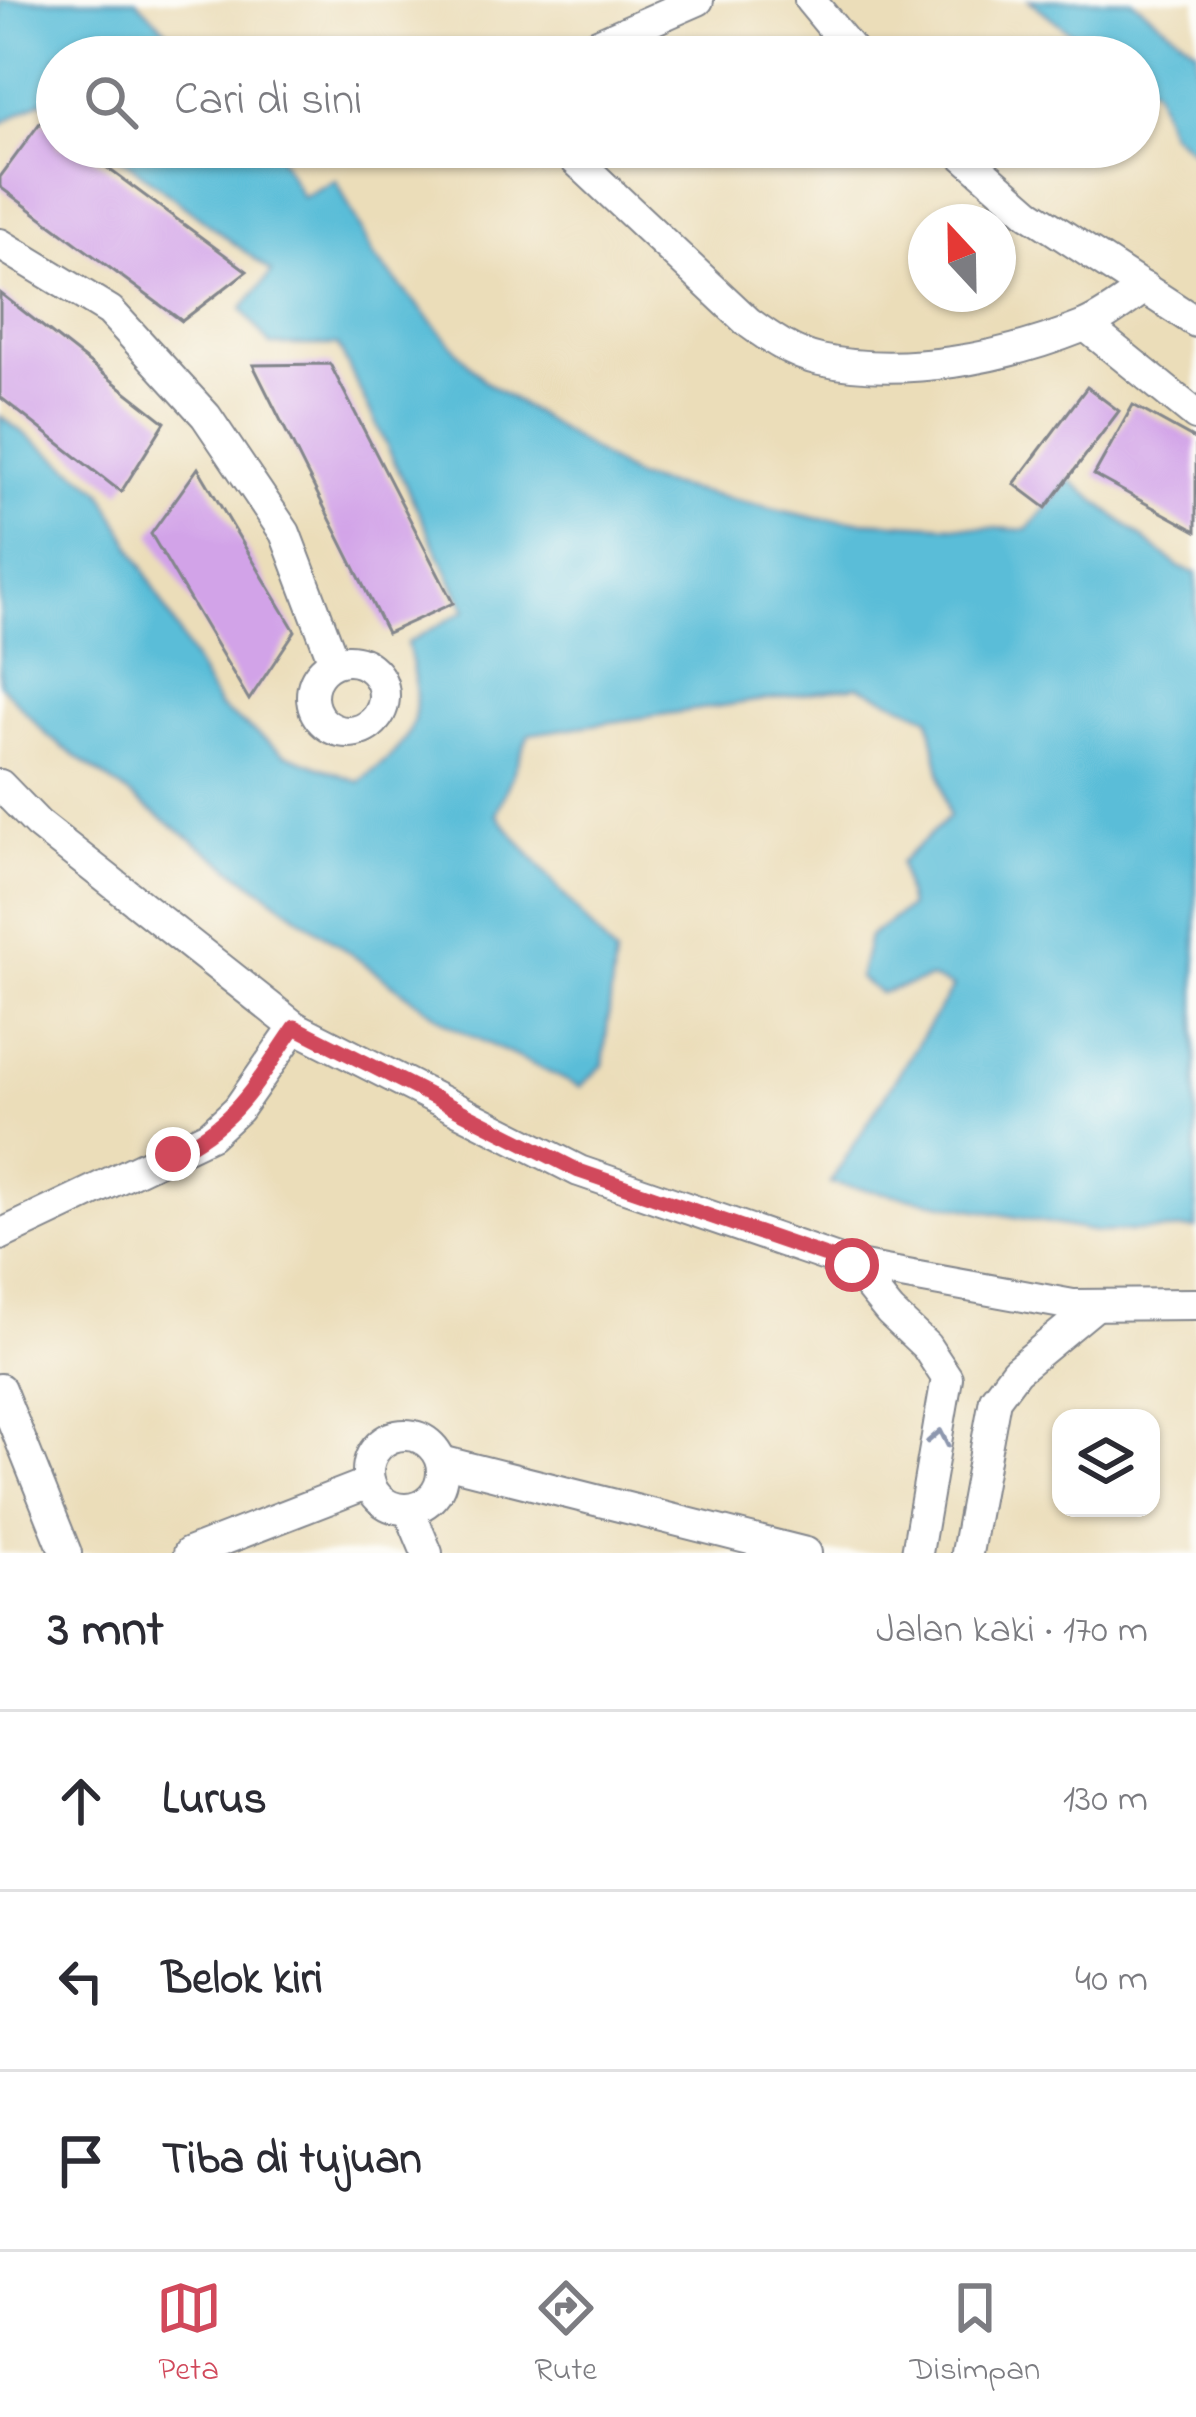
<!DOCTYPE html>
<html lang="id">
<meta charset="utf-8">
<style>
body{margin:0;font-family:"Indie Flower",sans-serif;background:#f2f2f3;color:#2b2b33}
.controls{position:absolute;right:36px;bottom:36px;display:grid;overflow:hidden;border-radius:24px;box-shadow:0 3px 9px #0004}
.controls button{width:108px;height:108px;display:grid;place-items:center;padding:0;border:0;border-bottom:3px solid #e1e1e2;background:#fff;color:#2b2b33;font:60px sans-serif}
.compass{position:absolute;left:908px;top:204px;width:108px;height:108px;border-radius:50%;background:#fff;box-shadow:0 3px 9px #0004;rotate:338deg}
.stop{position:absolute;width:36px;height:36px;margin:-27px;border:9px solid #d1495b;border-radius:50%;background:#fff}
.stop.end{background:#d1495b;border-color:#fff;box-shadow:0 3px 12px #0008}
.list{margin:0;padding:0;list-style:none}
h2{display:flex;justify-content:space-between;align-items:center;height:156px;margin:0;padding:0 48px;font-size:51px}
h2 small{font-size:39px;font-weight:400;color:#7c7c81}
.list li{display:grid;grid-template-columns:78px 1fr auto;gap:36px;align-items:center;box-sizing:border-box;height:180px;padding:0 48px;border-top:3px solid #e1e1e2}
.list b{display:block;font-size:45px;white-space:nowrap}
.list em{font-size:39px;font-style:normal;color:#7c7c81}
.icon{flex:none;width:66px;height:66px;fill:none;stroke:currentColor;stroke-width:2;stroke-linecap:round;stroke-linejoin:round}
.map{position:relative;flex:none;width:1196px;height:1553px;overflow:hidden}
.search{position:absolute;background:#fff;box-shadow:0 3px 9px #0004;left:36px;right:36px;top:36px;height:132px;display:flex;align-items:center;gap:30px;box-sizing:border-box;padding:0 42px;border-radius:66px;color:#7c7c81;font-size:45px}
.sheet{height:696px;background:#fff}
nav{display:flex;justify-content:space-around;align-items:center;box-sizing:border-box;height:168px;border-top:3px solid #e1e1e2;background:#fff;font-size:33px;color:#7c7c81}
nav a{display:grid;justify-items:center;gap:6px}
nav .on{color:#d1495b}
.map>svg:first-child{display:block}
.water{fill:#5abdd8;stroke:#3a769b;stroke-width:3}
.building{fill:#d2a3e8}
.lines{fill:none;stroke-linecap:round;stroke-linejoin:round}
.minor-casing{stroke:#83868c;stroke-width:34}
.minor{stroke:#fff;stroke-width:30}
.oneway{stroke:#8d97ae}
.route{stroke:#d1495b;stroke-width:15}
</style>
<div class="map">
<svg width="1196" height="1553" viewBox="0 0 1196 1553">
<rect width="100%" height="100%" fill="#fdfcf7"/>
<filter id="ink" filterUnits="userSpaceOnUse"><feTurbulence type="fractalNoise" baseFrequency=".00833" numOctaves="2"/><feDisplacementMap in="SourceGraphic" scale="24" xChannelSelector="R" yChannelSelector="G"/><feConvolveMatrix kernelMatrix="1 2 1 2 8 2 1 2 1" color-interpolation-filters="sRGB"/></filter>
<filter id="wash" filterUnits="userSpaceOnUse"><feTurbulence type="fractalNoise" baseFrequency=".004" numOctaves="4" result="noise"/><feDisplacementMap in="SourceGraphic" scale="48" xChannelSelector="R" yChannelSelector="G"/><feGaussianBlur stdDeviation="2.7" result="paint"/><feColorMatrix in="noise" values="0 0 0 0 0 0 0 0 0 0 0 0 0 0 0 0 0 1.4 0 .05"/><feComposite in="paint" operator="in"/></filter>
<g filter="url(#wash)">
<rect width="100%" height="100%" fill="#ebddb9"/>
<g class="water">
<path d="M 0,0 L 136,0 L 193,57 L 57,57 L 57,109 L 44,100 L 0,124 Z"/>
<path d="M 1029,0 L 1132,0 L 1196,49 L 1196,149 L 1191,150 L 1169,132 L 1155,90 L 1139,76 L 1139,57 L 1117,57 L 1107,48 L 1074,35 Z"/>
<path d="M 107,147 L 274,147 L 302,197 L 336,180 L 374,256 L 484,381 L 636,478 L 820,519 L 1027,530 L 1070,480 L 1180,568 L 1196,573 L 1196,1229 L 1097,1232 L 830,1183 L 953,987 L 931,978 L 880,993 L 859,978 L 869,937 L 909,907 L 900,863 L 949,817 L 929,717 L 858,686 L 529,734 L 496,814 L 615,956 L 603,1065 L 580,1087 L 451,1026 L 49,737 L 0,684 L 0,416 L 101,490 L 219,707 L 285,754 L 359,782 C 421,736 424,717 407,643 L 466,610 L 338,345 L 270,345 L 242,309 L 272,272 Z"/>
</g>
<g id="blocks">
<g class="building">
<path d="M 42,120 L 57,131 L 57,147 L 79,147 L 247,271 L 182,321 L 0,187 L 0,177 Z"/>
<path d="M 0,293 L 165,422 L 121,492 L 0,397 Z"/>
<path d="M 330,364 L 453,603 L 387,633 L 253,365 Z"/>
<path d="M 1087,387 L 1119,411 L 1046,508 L 1014,484 Z"/>
<path d="M 1133,405 L 1196,440 L 1196,531 L 1094,475 Z"/>
<path d="M 198,468 L 295,631 L 249,700 L 151,534 Z"/>
</g>
</g>
</g>
<g filter="url(#ink)">
<use href="#blocks" fill-opacity="0" stroke="#83868c" stroke-width="3"/>
<g class="lines">
<defs>
<g id="minor">
<path d="M 810,0 L 857,57"/>
<path d="M 568,57 L 698,0"/>
<path d="M 562,147 L 748,322 C 770,338 793,354 820,360 C 904,378 1004,358 1082,327 C 1105,318 1125,301 1145,288"/>
<path d="M 954,147 L 1029,213 L 1196,322"/>
<path d="M 0,244 L 110,311 L 206,416 L 285,533 L 334,662"/>
<path d="M 1086,326 L 1196,415"/>
<circle cx="348" cy="696" r="36"/>
<path d="M 0,785 L 38,824 L 295,1027 L 579,1171 L 852,1265 L 1073,1305 L 1196,1304"/>
<path d="M 0,1235 L 210,1135 L 238,1109 L 295,1027"/>
<path d="M 852,1265 L 890,1312 L 926,1346 L 947,1378 L 917,1553"/>
<path d="M 0,1389 L 66,1553"/>
<circle cx="405" cy="1472" r="37"/>
<path d="M 441,1461 L 806,1553"/>
<path d="M 409,1510 L 427,1553"/>
<path d="M 189,1553 L 369,1483"/>
<path d="M 967,1553 L 995,1399 L 1016,1371 L 1096,1305"/>
</g>
</defs>
<use href="#minor" class="minor-casing"/>
<use href="#minor" class="minor"/>
</g>
<defs><path id="oneway-chevron" d="M-2-3.5L2.5 0L-2 3.5" fill="none" stroke-width="1.6" stroke-linecap="round" stroke-linejoin="round" transform="scale(3)"/></defs>
<use class="oneway" href="#oneway-chevron" transform="translate(939 1438) rotate(-79)"/>
</g>
<g class="lines" filter="url(#ink)">
<path class="route" d="M 173,1154 C 239,1121 254,1086 295,1027 L 579,1171 L 852,1265"/>
</g>
</svg>
<div class="controls">
<button><svg class="icon" aria-label="layers" viewBox="0 0 24 24"><path d="M12 4l9 5-9 5-9-5zM3 14l9 5 9-5"/></svg></button>
</div>
<svg class="compass" viewBox="-18 -18 36 36"><path d="M0-13l5 13h-10z" fill="#e53935"/><path d="M0 13l5-13h-10z" fill="#7c7c81"/></svg>
<div class="stop" style="left:852px;top:1265px"></div>
<div class="stop end" style="left:173px;top:1154px"></div>
<div class="search"><svg class="icon" aria-label="search" viewBox="0 0 24 24"><circle cx="10" cy="10" r="6"/><path d="M15 15l6 6"/></svg>Cari di sini</div>
</div>
<section class="sheet">
<h2>3 mnt<small>Jalan kaki · 170 m</small></h2>
<ul class="list">
<li><svg class="icon" aria-label="ahead" viewBox="0 0 24 24"><path d="M12 20V5M6 11l6-6 6 6"/></svg><div><b>Lurus</b></div><em>130 m</em></li>
<li><svg class="icon" aria-label="left" viewBox="0 0 24 24"><path d="M17 20v-9H6M10 6l-5 5 5 5"/></svg><div><b>Belok kiri</b></div><em>40 m</em></li>
<li><svg class="icon" aria-label="arrive" viewBox="0 0 24 24"><path d="M6 21V4h12l-3 4 3 4H6"/></svg><div><b>Tiba di tujuan</b></div></li>
</ul>
</section>
<nav>
<a class="on"><svg class="icon" aria-label="map" viewBox="0 0 24 24"><path d="M3 6l6-2 6 2 6-2v14l-6 2-6-2-6 2zM9 4v14M15 6v14"/></svg>Peta</a>
<a><svg class="icon" aria-label="directions" viewBox="0 0 24 24"><path d="M12 3l9 9-9 9-9-9zM9 14v-3h6M13 9l2 2-2 2"/></svg>Rute</a>
<a><svg class="icon" aria-label="saved" viewBox="0 0 24 24"><path d="M7 4h10v16l-5-4-5 4z"/></svg>Disimpan</a>
</nav>
